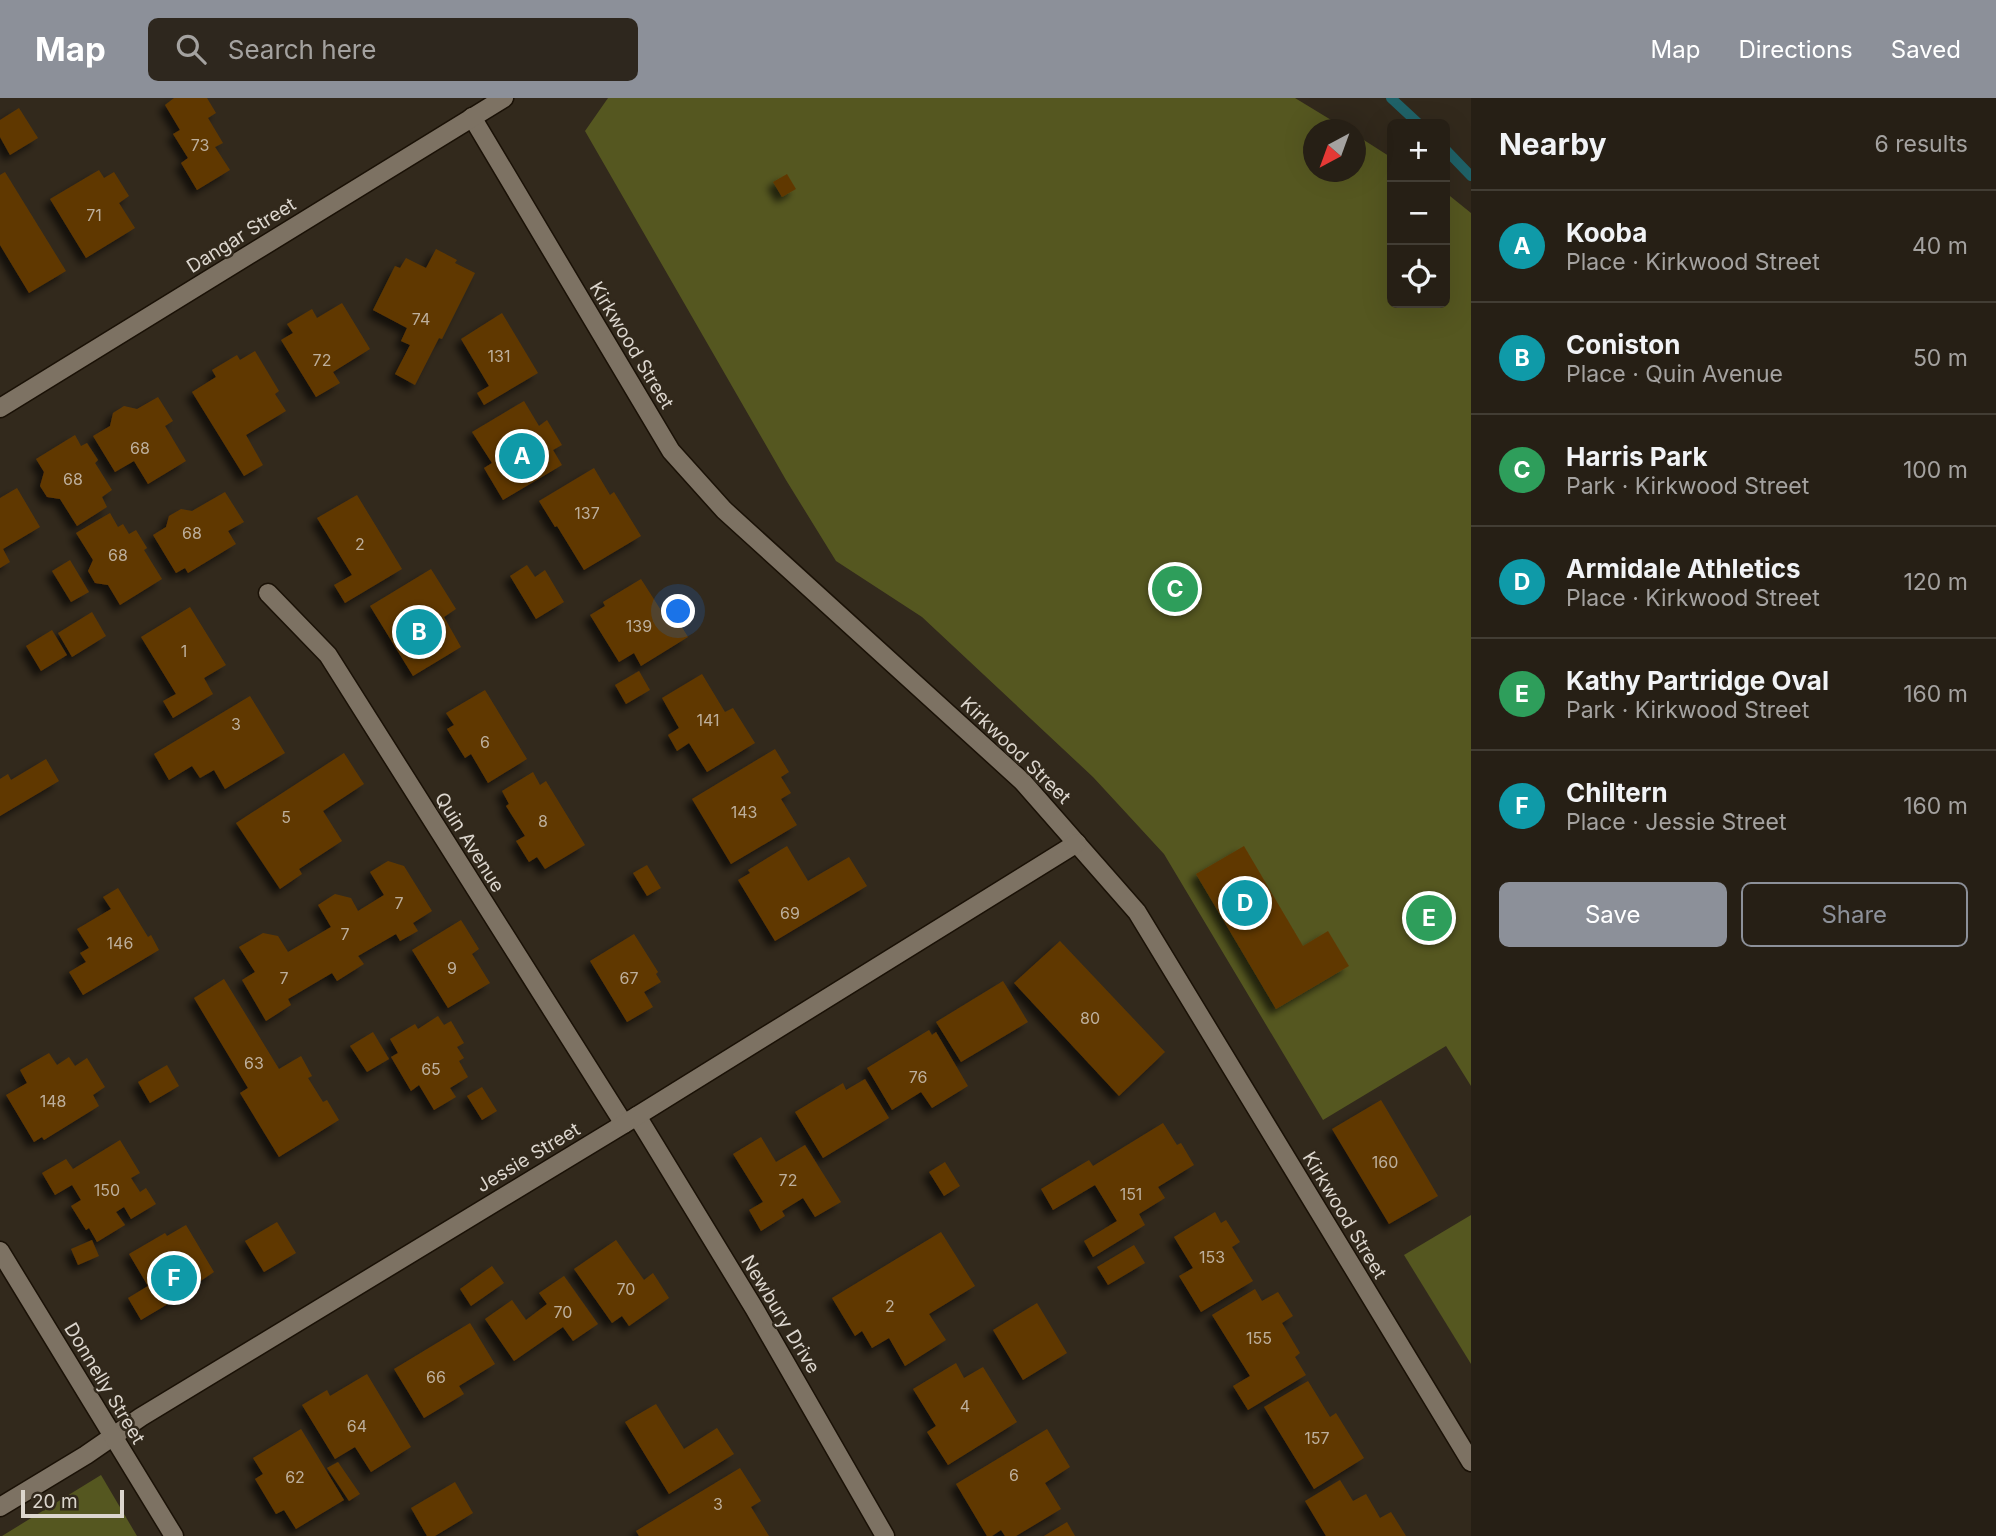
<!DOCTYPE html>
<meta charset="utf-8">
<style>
body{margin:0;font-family:Inter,sans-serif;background:#2e271e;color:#f1f3f6}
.controls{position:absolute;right:21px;top:21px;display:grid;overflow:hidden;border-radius:10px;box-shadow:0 7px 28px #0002}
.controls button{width:63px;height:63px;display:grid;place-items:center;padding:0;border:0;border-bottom:2px solid #423d34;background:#261f15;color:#f1f3f6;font:35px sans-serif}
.compass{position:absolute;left:1303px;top:21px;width:63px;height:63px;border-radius:50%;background:#261f15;box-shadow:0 7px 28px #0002;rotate:221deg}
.scale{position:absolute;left:21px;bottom:18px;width:103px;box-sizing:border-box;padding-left:7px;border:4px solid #dcd6ce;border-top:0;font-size:19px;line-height:24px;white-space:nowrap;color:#dcd6ce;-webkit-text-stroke:5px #32291c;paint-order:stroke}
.you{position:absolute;left:679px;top:514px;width:24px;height:24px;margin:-18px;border:5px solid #fff;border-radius:50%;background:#1a73e8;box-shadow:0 0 0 10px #1a73e833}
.badge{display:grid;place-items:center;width:46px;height:46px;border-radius:50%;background:#8c9099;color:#fff;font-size:23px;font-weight:700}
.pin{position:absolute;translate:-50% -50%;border:4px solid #fff;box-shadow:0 2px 7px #0006}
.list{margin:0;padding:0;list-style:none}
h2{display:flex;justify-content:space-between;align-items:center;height:91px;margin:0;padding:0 28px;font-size:30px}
h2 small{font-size:23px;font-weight:400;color:#a4a2a0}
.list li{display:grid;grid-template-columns:46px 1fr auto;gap:21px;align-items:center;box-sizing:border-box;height:112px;padding:0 28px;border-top:2px solid #423d34}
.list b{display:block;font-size:26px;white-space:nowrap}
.list p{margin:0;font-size:23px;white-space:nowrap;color:#a4a2a0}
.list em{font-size:23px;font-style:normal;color:#a4a2a0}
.actions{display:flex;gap:14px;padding:21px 28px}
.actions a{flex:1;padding:16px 0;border:2px solid #8c9099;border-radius:10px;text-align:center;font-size:24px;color:#8c9099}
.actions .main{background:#8c9099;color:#fff}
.icon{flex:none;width:38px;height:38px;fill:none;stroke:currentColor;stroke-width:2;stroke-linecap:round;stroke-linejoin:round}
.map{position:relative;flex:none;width:1471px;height:1438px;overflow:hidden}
header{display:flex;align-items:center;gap:42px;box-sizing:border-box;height:98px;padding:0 35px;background:#8c9099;color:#fff}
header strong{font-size:33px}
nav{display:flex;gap:38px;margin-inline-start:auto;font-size:24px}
.search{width:490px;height:63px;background:#2e271e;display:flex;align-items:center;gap:18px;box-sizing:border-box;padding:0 24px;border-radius:10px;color:#a4a2a0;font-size:26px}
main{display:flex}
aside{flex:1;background:#261f15}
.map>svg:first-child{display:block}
.green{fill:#555720}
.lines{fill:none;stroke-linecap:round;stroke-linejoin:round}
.stream{stroke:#1f6268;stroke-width:10}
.building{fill:#613904;filter:url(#shadow)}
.minor-casing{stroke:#1a1106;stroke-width:21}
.tertiary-casing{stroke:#1a1106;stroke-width:21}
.minor{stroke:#7d7263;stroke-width:18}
.tertiary{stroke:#7d7263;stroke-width:18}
.labels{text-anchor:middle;stroke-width:5;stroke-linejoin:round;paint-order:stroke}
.number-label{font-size:16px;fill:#bdaf9c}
.street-label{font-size:19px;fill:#dcd6ce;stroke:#32291c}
</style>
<header>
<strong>Map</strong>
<div class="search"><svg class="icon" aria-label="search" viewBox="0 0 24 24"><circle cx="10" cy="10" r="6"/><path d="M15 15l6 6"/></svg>Search here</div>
<nav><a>Map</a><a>Directions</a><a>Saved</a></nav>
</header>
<main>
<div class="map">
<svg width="1471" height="1438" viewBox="0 0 1471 1438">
<defs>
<filter id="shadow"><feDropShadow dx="-6" dy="6" stdDeviation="3.5" flood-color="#0009"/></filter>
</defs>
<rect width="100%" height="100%" fill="#32291c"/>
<g class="green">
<path d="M 608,0 L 1295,0 L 1346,31 L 1314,32 L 1314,74 L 1356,74 L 1356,37 L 1392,60 L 1392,205 L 1445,205 L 1445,94 L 1471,115 L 1471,988 L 1446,948 L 1323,1022 L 1164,756 L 1093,679 L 922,519 L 836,463 L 786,382 L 585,33 Z"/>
<path d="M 1471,1117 L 1471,1266 L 1404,1157 Z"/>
<path d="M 101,1377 L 137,1438 L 2,1438 Z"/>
</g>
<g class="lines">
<g class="stream">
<path d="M 1391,0 L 1419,26"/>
<path d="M 1445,51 L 1471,78"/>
</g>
</g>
<g class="building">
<path d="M 174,0 L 207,0 L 216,15 L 208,20 L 223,45 L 215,49 L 230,72 L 197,92 L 181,65 L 188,60 L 173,36 L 180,32 L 165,7 Z"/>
<path d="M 19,10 L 38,40 L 10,57 L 0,39 L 0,22 Z"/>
<path d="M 99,72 L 104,80 L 114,74 L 129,98 L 119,105 L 135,130 L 86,160 L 50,101 Z"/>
<path d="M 5,74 L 66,173 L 29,195 L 0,147 L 0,77 Z"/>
<path d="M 787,76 L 796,91 L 782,99 L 773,84 Z"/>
<path d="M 436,151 L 457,162 L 455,165 L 475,175 L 442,241 L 439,240 L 415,287 L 395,276 L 410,247 L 401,243 L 407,230 L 373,212 L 395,168 L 400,170 L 406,160 L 426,170 Z"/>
<path d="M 342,205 L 370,251 L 333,274 L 340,285 L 316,299 L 281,242 L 293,235 L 287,226 L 312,211 L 317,220 Z"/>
<path d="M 502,215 L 538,275 L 484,307 L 477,295 L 489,288 L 461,241 Z"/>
<path d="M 255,253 L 279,293 L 275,296 L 286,313 L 246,337 L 263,367 L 244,378 L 192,294 L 216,279 L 212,272 L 237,257 L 240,262 Z"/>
<path d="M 158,299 L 173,323 L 165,328 L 186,363 L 148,386 L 134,363 L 115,374 L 93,338 L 110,328 L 113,315 L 124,308 L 137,311 Z"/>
<path d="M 524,303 L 539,328 L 547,322 L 562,347 L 553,352 L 562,367 L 503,402 L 484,370 L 492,365 L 472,334 Z"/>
<path d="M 75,337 L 81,348 L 87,345 L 98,362 L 95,365 L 112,392 L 102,399 L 107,409 L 77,428 L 60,401 L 47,399 L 40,388 L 44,374 L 36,361 Z"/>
<path d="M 594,370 L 610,397 L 614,394 L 641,438 L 584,472 L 557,428 L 555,429 L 539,403 Z"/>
<path d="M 17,390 L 40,429 L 3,451 L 10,464 L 0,470 L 0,400 Z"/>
<path d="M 225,394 L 244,424 L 228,433 L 236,446 L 188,475 L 185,470 L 176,475 L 153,437 L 166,429 L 169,418 L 181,411 L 192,413 Z"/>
<path d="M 357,397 L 402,471 L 345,505 L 334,487 L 352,477 L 317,420 Z"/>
<path d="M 110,415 L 118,429 L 123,426 L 129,436 L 136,432 L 147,450 L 144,452 L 162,481 L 120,507 L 108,487 L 95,485 L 88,473 L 93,462 L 76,435 Z"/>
<path d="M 70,462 L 89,494 L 71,504 L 52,473 Z"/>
<path d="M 527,467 L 535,479 L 545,472 L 564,504 L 536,521 L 510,478 Z"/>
<path d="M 431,471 L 456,511 L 444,519 L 461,549 L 413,578 L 370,508 Z"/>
<path d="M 641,481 L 664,517 L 672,513 L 688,539 L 641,568 L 634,555 L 619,564 L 590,517 L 605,508 L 603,504 Z"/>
<path d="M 190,509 L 226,567 L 204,580 L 213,596 L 173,620 L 163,603 L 176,596 L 141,539 Z"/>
<path d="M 92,514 L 106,538 L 72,559 L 58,535 Z"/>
<path d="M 52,532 L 67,557 L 41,573 L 26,548 Z"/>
<path d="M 639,573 L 650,592 L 626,606 L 615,587 Z"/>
<path d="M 702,576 L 725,614 L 733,610 L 755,645 L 707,674 L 689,645 L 677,653 L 668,637 L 679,630 L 662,600 Z"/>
<path d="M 485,592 L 527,661 L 488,685 L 471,656 L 465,660 L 447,631 L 454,627 L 446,615 Z"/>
<path d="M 250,598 L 285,655 L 225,691 L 214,672 L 200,680 L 192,668 L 169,682 L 154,656 Z"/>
<path d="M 775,651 L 789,674 L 781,679 L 791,695 L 781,701 L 797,727 L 731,766 L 692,701 Z"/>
<path d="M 344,655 L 364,686 L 323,713 L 342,743 L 299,771 L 302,776 L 280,791 L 236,725 Z"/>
<path d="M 46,661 L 59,683 L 0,718 L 0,681 L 8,676 L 11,682 Z"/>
<path d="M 533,674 L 540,687 L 546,683 L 585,747 L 545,771 L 537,759 L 529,764 L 516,743 L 525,738 L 506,708 L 509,706 L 502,693 Z"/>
<path d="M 787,748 L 808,783 L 849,759 L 867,788 L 775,843 L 738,782 L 750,775 L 748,772 Z"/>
<path d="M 1244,748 L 1303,848 L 1328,833 L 1349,868 L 1276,911 L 1196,776 Z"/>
<path d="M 388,763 L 404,768 L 432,813 L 413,825 L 418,833 L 400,843 L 396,836 L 358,858 L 364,866 L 337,883 L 332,875 L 288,901 L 291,907 L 266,923 L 242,882 L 255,874 L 239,849 L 263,835 L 278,838 L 288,854 L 331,829 L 318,807 L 335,796 L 351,800 L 358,813 L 384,797 L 370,774 Z"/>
<path d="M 647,767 L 661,790 L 647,798 L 633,775 Z"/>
<path d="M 118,790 L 148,839 L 151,837 L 159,852 L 83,897 L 69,874 L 86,864 L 80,855 L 89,850 L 77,831 L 111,811 L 103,799 Z"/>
<path d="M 461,822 L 479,851 L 472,856 L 490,885 L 448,910 L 412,852 Z"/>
<path d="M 634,836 L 658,874 L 656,876 L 661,884 L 644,894 L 653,909 L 627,924 L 590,863 Z"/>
<path d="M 1060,843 L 1165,954 L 1119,998 L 1014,885 Z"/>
<path d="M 224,881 L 279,971 L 301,958 L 312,978 L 308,980 L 323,1004 L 327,1002 L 339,1022 L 279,1059 L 240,995 L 248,990 L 194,900 Z"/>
<path d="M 1003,883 L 1028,924 L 961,964 L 936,924 Z"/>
<path d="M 438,918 L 444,927 L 451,923 L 464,945 L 457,949 L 464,960 L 459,963 L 468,979 L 450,990 L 456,999 L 434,1012 L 419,987 L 411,993 L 391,959 L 398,955 L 390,941 L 415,926 L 418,931 Z"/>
<path d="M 929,932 L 932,937 L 936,934 L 968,988 L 932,1010 L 921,994 L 892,1012 L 867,970 Z"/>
<path d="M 373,934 L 389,961 L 367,974 L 350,948 Z"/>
<path d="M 49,955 L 57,967 L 69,959 L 75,968 L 87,960 L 105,989 L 93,997 L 99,1008 L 44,1042 L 42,1039 L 34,1044 L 6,997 L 27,985 L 20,972 Z"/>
<path d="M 167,967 L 179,988 L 150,1005 L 138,984 Z"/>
<path d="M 865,981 L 889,1020 L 823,1060 L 795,1014 L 843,985 L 846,992 Z"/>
<path d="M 482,989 L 497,1013 L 482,1022 L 467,998 Z"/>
<path d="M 1381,1002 L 1438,1098 L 1389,1126 L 1332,1031 Z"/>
<path d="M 1163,1025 L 1177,1047 L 1181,1045 L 1194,1067 L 1158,1089 L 1165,1100 L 1139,1116 L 1145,1127 L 1093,1159 L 1084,1143 L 1117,1123 L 1095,1087 L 1053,1112 L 1041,1091 L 1089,1062 L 1093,1068 Z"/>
<path d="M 761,1039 L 776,1064 L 805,1047 L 841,1104 L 815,1119 L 803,1100 L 782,1113 L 785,1118 L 761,1133 L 749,1112 L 763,1104 L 733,1056 Z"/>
<path d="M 120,1042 L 140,1075 L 131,1080 L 140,1094 L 146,1090 L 156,1106 L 131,1121 L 124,1109 L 116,1114 L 125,1127 L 97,1144 L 89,1130 L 86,1132 L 71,1108 L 81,1102 L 72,1087 L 55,1097 L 42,1075 L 66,1061 L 73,1071 Z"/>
<path d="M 945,1064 L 960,1088 L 944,1098 L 929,1074 Z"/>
<path d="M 1215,1114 L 1221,1125 L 1226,1122 L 1240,1144 L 1232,1149 L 1253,1183 L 1201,1214 L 1179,1178 L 1193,1170 L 1174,1139 Z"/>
<path d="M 277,1124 L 296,1155 L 264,1174 L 245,1143 Z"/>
<path d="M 186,1127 L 214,1174 L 196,1186 L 198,1188 L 141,1222 L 128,1200 L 148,1188 L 129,1156 L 165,1135 L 167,1138 Z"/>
<path d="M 941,1134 L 975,1188 L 929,1216 L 946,1242 L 905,1268 L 889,1240 L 872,1250 L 862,1233 L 855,1238 L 832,1200 Z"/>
<path d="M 92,1142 L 99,1158 L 78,1167 L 71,1151 Z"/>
<path d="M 616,1142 L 644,1182 L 653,1175 L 669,1200 L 629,1228 L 622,1218 L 612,1225 L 574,1171 Z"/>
<path d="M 1134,1147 L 1145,1165 L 1108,1187 L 1097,1169 Z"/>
<path d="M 492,1168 L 504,1185 L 471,1208 L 460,1191 Z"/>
<path d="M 564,1178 L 598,1226 L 573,1243 L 563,1229 L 514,1263 L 485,1221 L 512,1202 L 526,1222 L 547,1206 L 539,1195 Z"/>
<path d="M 1255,1191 L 1262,1203 L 1278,1194 L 1293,1218 L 1282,1225 L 1300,1255 L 1295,1259 L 1306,1277 L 1248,1312 L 1233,1288 L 1250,1278 L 1212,1217 Z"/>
<path d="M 1037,1205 L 1067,1255 L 1023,1282 L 993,1232 Z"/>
<path d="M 470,1225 L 495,1266 L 459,1288 L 464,1296 L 424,1320 L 394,1271 Z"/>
<path d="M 956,1265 L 964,1280 L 983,1269 L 1017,1324 L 948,1367 L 927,1334 L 936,1328 L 913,1291 Z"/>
<path d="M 367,1276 L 411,1349 L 371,1374 L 355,1349 L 335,1361 L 302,1307 L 327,1292 L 330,1298 Z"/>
<path d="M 1308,1283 L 1330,1319 L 1336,1315 L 1364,1360 L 1314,1391 L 1264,1309 Z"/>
<path d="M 656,1306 L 684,1351 L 717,1330 L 734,1356 L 669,1396 L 625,1324 Z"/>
<path d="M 301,1331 L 344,1402 L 296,1431 L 284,1412 L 276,1416 L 255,1381 L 263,1376 L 253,1360 Z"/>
<path d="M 1047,1331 L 1070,1369 L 1045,1385 L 1061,1411 L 1016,1438 L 1005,1438 L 1001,1432 L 992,1438 L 987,1438 L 956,1386 Z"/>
<path d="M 338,1364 L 360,1396 L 349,1403 L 327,1370 Z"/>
<path d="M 740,1370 L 761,1403 L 751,1409 L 769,1438 L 639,1438 L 636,1433 Z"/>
<path d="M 1340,1382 L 1353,1403 L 1366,1396 L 1380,1420 L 1391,1414 L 1406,1438 L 1326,1438 L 1305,1403 Z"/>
<path d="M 455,1384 L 473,1415 L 435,1438 L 427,1438 L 411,1410 Z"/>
<path d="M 1067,1424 L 1075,1438 L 1044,1438 Z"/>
</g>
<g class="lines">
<defs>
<g id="minor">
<path d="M 472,19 L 671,353 L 724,412 L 1022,683 L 1137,814 L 1471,1364"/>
<path d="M 0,310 L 504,0"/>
<path d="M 268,495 L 328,557 L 624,1026"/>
<path d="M 637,1018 L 754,1210 L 885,1438"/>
<path d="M 0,1409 L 86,1357 L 141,1319 L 637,1018 L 1077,745"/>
</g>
<path id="tertiary" d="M 0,1153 L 174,1438"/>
</defs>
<use href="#minor" class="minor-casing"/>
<use href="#tertiary" class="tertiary-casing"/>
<use href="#minor" class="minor"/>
<use href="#tertiary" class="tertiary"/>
</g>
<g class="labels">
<g class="number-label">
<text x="200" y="53">73</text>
<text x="94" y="123">71</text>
<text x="421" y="227">74</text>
<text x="499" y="264">131</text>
<text x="322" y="268">72</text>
<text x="140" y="356">68</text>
<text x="73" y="387">68</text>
<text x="587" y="421">137</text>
<text x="192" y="441">68</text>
<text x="360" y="452">2</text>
<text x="118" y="463">68</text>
<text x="639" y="534">139</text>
<text x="184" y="559">1</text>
<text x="708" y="628">141</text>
<text x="236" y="632">3</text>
<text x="485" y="650">6</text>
<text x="744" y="720">143</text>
<text x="286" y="725">5</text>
<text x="543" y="729">8</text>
<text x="399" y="811">7</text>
<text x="790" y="821">69</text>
<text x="345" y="842">7</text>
<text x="120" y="851">146</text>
<text x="452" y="876">9</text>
<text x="284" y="886">7</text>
<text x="629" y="886">67</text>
<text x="1090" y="926">80</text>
<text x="254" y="971">63</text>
<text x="431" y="977">65</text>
<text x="918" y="985">76</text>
<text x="53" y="1009">148</text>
<text x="1385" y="1070">160</text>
<text x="788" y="1088">72</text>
<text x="107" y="1098">150</text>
<text x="1131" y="1102">151</text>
<text x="1212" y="1165">153</text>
<text x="626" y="1197">70</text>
<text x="890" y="1214">2</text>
<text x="563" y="1220">70</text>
<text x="1259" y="1246">155</text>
<text x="436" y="1285">66</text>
<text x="965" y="1314">4</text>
<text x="357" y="1334">64</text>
<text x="1317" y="1346">157</text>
<text x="1014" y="1383">6</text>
<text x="295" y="1385">62</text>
<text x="718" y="1412">3</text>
</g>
<g class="street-label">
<text transform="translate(241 137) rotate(-32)" y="7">Dangar Street</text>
<text transform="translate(632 247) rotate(59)" y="7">Kirkwood Street</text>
<text transform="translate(1016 652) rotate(44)" y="7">Kirkwood Street</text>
<text transform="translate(470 744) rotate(58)" y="7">Quin Avenue</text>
<text transform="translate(528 1059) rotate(-31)" y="7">Jessie Street</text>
<text transform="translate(1345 1117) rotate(59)" y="7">Kirkwood Street</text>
<text transform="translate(781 1216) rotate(59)" y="7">Newbury Drive</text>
<text transform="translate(105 1285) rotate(59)" y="7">Donnelly Street</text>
</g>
</g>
</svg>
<div class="controls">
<button>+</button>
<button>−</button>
<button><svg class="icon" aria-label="locate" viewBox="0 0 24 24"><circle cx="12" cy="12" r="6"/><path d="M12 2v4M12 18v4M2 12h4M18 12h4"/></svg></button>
</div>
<svg class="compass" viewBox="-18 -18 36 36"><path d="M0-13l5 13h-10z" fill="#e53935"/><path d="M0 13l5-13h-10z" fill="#a4a2a0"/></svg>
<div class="scale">20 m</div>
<div class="you"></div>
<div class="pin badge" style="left:522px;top:358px;background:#0f9aa8">A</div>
<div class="pin badge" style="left:419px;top:534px;background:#0f9aa8">B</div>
<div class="pin badge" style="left:1175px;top:491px;background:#2e9e5b">C</div>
<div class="pin badge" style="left:1245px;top:805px;background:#0f9aa8">D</div>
<div class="pin badge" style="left:1429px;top:820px;background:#2e9e5b">E</div>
<div class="pin badge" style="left:174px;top:1180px;background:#0f9aa8">F</div>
</div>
<aside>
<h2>Nearby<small>6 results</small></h2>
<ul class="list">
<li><span class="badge" style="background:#0f9aa8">A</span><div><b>Kooba</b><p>Place · Kirkwood Street</p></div><em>40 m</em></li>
<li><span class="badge" style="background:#0f9aa8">B</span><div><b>Coniston</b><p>Place · Quin Avenue</p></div><em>50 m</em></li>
<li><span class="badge" style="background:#2e9e5b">C</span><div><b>Harris Park</b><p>Park · Kirkwood Street</p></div><em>100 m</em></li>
<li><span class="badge" style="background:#0f9aa8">D</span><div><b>Armidale Athletics</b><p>Place · Kirkwood Street</p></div><em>120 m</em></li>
<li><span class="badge" style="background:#2e9e5b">E</span><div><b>Kathy Partridge Oval</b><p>Park · Kirkwood Street</p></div><em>160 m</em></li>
<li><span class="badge" style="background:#0f9aa8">F</span><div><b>Chiltern</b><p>Place · Jessie Street</p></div><em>160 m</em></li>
</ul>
<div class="actions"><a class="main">Save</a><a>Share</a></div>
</aside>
</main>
